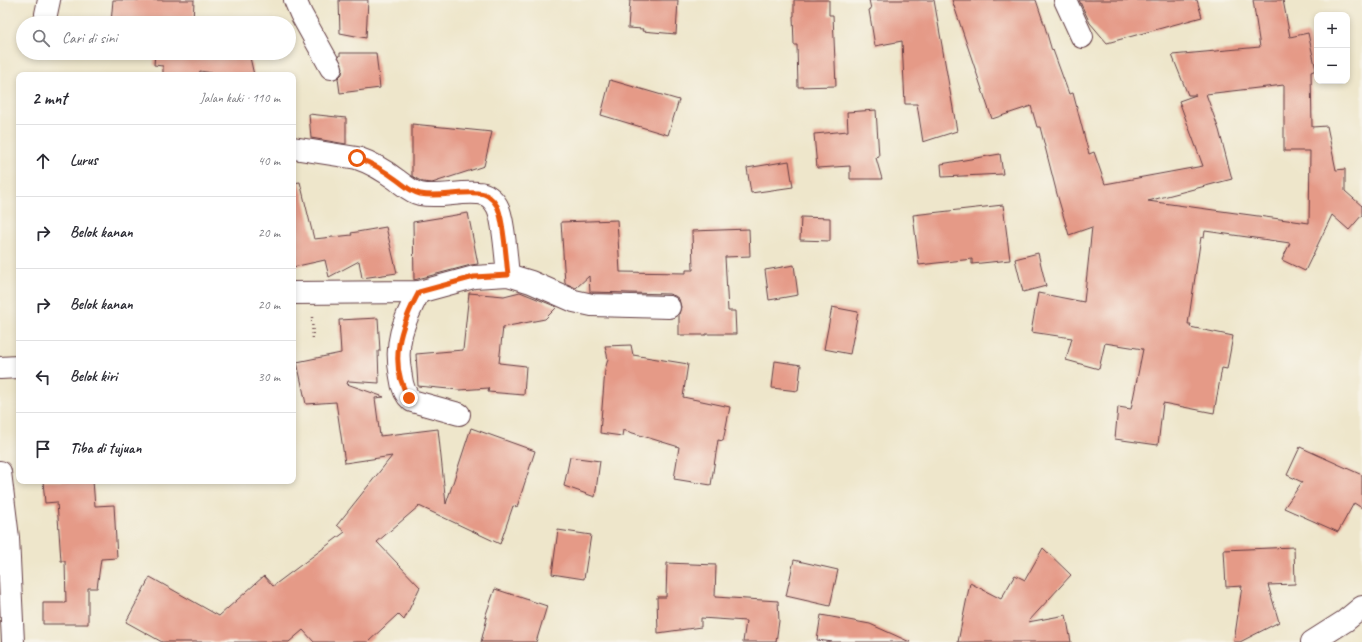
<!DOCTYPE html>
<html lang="id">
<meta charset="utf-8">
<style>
body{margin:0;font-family:Caveat,sans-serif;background:#f2f2f3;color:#2b2b33}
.controls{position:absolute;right:12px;top:12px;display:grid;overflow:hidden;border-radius:8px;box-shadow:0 2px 6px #0003}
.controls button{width:36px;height:36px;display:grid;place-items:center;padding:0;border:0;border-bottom:1px solid #e1e1e2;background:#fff;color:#2b2b33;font:20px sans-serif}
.stop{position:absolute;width:12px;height:12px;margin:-9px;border:3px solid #ea580c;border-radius:50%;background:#fff}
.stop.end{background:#ea580c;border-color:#fff;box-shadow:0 1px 4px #0008}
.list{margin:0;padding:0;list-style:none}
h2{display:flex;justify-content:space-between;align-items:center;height:52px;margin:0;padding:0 16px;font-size:17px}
h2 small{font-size:13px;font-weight:400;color:#7c7c81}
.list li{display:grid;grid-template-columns:26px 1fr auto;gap:12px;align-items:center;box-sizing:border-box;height:72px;padding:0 16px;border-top:1px solid #e1e1e2}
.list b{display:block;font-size:15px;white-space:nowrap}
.list em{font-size:13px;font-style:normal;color:#7c7c81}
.icon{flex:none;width:22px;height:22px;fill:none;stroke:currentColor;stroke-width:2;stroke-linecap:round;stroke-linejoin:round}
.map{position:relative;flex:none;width:1362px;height:642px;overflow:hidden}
.search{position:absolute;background:#fff;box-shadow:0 2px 6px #0003;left:16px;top:16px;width:280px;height:44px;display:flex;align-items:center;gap:10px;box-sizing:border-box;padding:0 14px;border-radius:22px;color:#7c7c81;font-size:15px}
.panel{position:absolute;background:#fff;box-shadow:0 2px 6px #0003;left:16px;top:72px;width:280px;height:412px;border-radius:8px}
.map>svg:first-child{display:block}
.building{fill:#e59a87;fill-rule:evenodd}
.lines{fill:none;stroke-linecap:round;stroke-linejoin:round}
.minor-casing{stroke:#633d43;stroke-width:24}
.trunk-casing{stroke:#633d43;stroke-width:24}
.path{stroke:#633d43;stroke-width:2.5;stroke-dasharray:1 3;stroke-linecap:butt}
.minor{stroke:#fff;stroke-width:22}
.trunk{stroke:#fff;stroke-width:22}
.route{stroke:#ea580c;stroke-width:5}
</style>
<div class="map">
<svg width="1362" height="642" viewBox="0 0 1362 642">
<rect width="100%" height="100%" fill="#f7f3e8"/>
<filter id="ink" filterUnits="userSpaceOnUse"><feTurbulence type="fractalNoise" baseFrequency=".025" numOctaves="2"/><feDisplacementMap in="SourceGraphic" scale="8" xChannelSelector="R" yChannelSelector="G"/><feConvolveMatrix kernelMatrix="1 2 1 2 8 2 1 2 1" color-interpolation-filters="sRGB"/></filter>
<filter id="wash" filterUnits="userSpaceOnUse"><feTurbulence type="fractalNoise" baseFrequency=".012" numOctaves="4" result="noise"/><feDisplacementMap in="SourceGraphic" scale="16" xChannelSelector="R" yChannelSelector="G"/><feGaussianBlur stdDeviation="0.9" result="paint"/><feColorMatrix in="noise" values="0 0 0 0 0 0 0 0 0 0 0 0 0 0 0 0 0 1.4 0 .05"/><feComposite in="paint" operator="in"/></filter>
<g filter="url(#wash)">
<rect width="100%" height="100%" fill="#eee6cb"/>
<g id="blocks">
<g class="building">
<path d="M 113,0 L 194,0 L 193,23 L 111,23 Z"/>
<path d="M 339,0 L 368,0 L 366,38 L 340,33 Z"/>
<path d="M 630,0 L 678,0 L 676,34 L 642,31 L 643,29 L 628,28 Z"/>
<path d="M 794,0 L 829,0 L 829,15 L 833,15 L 836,86 L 798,87 L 797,45 L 794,45 L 793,16 L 794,16 Z"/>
<path d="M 869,0 L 934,0 L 957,131 L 923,142 L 917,104 L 905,104 L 902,41 L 875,46 L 869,10 L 871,9 Z"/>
<path d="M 952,0 L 1036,0 L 1045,27 L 1052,51 L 1053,50 L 1069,94 L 1073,93 L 1089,154 L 1094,152 L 1105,184 L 1203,166 L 1179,101 L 1196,95 L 1188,95 L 1172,55 L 1260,47 L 1253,0 L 1283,0 L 1290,37 L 1308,33 L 1316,70 L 1311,72 L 1312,127 L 1327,126 L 1336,170 L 1345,169 L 1345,191 L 1362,206 L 1362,215 L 1349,230 L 1332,215 L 1305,271 L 1282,260 L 1290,243 L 1205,231 L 1204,238 L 1201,237 L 1188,324 L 1191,324 L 1190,327 L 1233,336 L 1227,369 L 1222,368 L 1214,413 L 1163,403 L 1158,445 L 1115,439 L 1118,407 L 1131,409 L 1143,349 L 1105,343 L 1099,369 L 1066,360 L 1072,338 L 1031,332 L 1038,293 L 1084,302 L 1092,227 L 1069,235 L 1057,194 L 1040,127 L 1037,127 L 1031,106 L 992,119 ZM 1284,85 L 1284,151 L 1310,151 L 1309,223 L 1148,201 L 1232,179 L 1219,130 L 1206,94 Z"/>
<path d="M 1079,0 L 1197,0 L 1202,17 L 1107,43 L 1090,23 Z"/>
<path d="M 155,53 L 249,53 L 254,75 L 224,75 L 200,71 L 199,75 L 163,75 L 163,66 L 154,65 Z"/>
<path d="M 340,53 L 376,53 L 380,88 L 340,93 L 338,78 L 342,74 L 343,68 L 338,56 L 340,56 Z"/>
<path d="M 610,80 L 679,100 L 668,135 L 601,115 Z"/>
<path d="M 876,110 L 879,157 L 876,158 L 882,179 L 850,179 L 850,166 L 817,168 L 814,134 L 848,131 L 847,112 Z"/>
<path d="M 309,114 L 346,118 L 346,144 L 311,138 Z"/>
<path d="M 412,124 L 492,132 L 484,166 L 432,183 L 423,182 L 417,179 L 412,176 Z"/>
<path d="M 1000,154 L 1003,174 L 942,177 L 941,164 Z"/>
<path d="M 789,161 L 793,187 L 751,193 L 747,168 Z"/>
<path d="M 300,182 L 314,239 L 352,235 L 351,233 L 386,227 L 397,273 L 362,278 L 359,261 L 329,277 L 325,260 L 293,267 L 293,183 Z"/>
<path d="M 1003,205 L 1010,260 L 972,264 L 972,259 L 919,265 L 913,215 Z"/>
<path d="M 468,213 L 478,264 L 471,265 L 414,280 L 413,222 Z"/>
<path d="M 801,217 L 830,218 L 830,241 L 800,240 Z"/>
<path d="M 617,220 L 620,272 L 686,273 L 686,270 L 693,270 L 692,231 L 749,229 L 750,256 L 725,257 L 728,311 L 735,311 L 736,334 L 706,334 L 706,335 L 679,335 L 679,314 L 681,307 L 679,299 L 675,296 L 669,294 L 590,292 L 589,276 L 576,288 L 565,283 L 561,222 Z"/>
<path d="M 1038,253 L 1046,286 L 1023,292 L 1015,259 Z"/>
<path d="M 794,265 L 798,295 L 769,300 L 765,270 Z"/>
<path d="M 520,292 L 557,307 L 545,319 L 503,327 L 499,363 L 526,366 L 524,395 L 488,392 L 489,388 L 459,390 L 418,386 L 416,354 L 463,350 L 469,293 L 504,296 Z"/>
<path d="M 832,307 L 858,312 L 850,354 L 824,349 Z"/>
<path d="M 378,318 L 380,351 L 378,351 L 379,383 L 348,381 L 347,384 L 384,397 L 375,398 L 380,436 L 438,429 L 446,504 L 471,428 L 535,451 L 517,507 L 513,506 L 500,544 L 419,506 L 377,542 L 420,587 L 404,620 L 398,614 L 368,642 L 314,642 L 303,630 L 289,642 L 162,642 L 126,622 L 150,577 L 219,616 L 264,576 L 273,586 L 345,532 L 337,525 L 392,456 L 345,463 L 336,402 L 306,404 L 297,362 L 341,353 L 339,320 Z"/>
<path d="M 631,345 L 633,355 L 688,364 L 683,397 L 730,407 L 723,441 L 718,440 L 711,485 L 674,479 L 679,447 L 623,430 L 622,436 L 600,433 L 605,370 L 608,359 L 605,346 Z"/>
<path d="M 775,361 L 801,365 L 798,391 L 772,388 Z"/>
<path d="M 1300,447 L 1362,475 L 1362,508 L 1354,503 L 1338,532 L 1284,508 L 1302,482 L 1287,475 Z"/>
<path d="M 570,457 L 600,461 L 595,497 L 564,486 Z"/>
<path d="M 43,481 L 93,481 L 95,506 L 114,505 L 117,558 L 101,559 L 97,588 L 88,588 L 88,624 L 43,624 L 43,603 L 66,603 L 65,561 L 61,561 L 57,502 L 45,503 Z"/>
<path d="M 558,530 L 591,535 L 584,579 L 552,574 Z"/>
<path d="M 1294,547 L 1295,584 L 1268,585 L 1279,622 L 1240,642 L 1234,642 L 1242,586 L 1226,587 L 1224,550 Z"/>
<path d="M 1043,548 L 1071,575 L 1028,622 L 1066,615 L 1071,642 L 958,642 L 970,583 L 1001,599 L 1015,575 L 1025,580 Z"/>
<path d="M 794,560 L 838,570 L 830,606 L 786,596 Z"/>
<path d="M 667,563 L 716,565 L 715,597 L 778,601 L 779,621 L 776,642 L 743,642 L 746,621 L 701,618 L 701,627 L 658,633 L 657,597 L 666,597 Z"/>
<path d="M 495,589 L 547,606 L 536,642 L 481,642 L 487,618 L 485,617 Z"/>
<path d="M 821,615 L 870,624 L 910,642 L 833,642 L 817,640 Z"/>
</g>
</g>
</g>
<g filter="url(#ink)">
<use href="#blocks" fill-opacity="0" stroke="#633d43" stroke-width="1"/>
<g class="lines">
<defs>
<g id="minor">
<path d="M 295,0 L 301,14 L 331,68"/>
<path d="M 1065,0 L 1082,37"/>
<path d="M 46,14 L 49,0"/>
<path d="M 293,148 L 357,158 C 372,163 385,171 397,180 C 404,185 411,192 420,194 C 439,198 459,191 478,193 C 486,193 493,199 497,206 C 504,218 506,259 508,275"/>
<path d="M 419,292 C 403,322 394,343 401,377 C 402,386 405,395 412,401 L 459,414"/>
<path d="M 293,293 L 419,292 L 474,277 L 508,275 L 531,282 L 574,301 L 592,305 L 669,307"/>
<path d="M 0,368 L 19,367"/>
<path d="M 1312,642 L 1345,621 L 1362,607"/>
</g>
<path id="trunk" d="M 0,472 L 8,538 L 13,642"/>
</defs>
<use href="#minor" class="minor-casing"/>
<use href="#trunk" class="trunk-casing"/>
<path class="path" d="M 312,317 L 313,340"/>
<use href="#minor" class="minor"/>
<use href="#trunk" class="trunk"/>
</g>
</g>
<g class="lines" filter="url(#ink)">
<path class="route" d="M 357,158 C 372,163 385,171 397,180 C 404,185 411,192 420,194 C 439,198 459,191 478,193 C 486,193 493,199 497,206 C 504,219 506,259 508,275 L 474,277 L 419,292 C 401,325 387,363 409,398"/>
</g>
</svg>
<div class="controls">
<button>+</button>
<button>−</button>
</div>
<div class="stop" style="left:357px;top:158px"></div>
<div class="stop end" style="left:409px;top:398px"></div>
<div class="search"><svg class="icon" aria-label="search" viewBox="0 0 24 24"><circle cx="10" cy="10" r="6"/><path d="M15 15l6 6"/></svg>Cari di sini</div>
<section class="panel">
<h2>2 mnt<small>Jalan kaki · 110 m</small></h2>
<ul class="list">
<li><svg class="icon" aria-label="ahead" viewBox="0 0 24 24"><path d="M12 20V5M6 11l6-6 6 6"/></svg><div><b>Lurus</b></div><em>40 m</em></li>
<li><svg class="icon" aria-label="right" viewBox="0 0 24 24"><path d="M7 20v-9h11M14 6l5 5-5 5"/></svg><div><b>Belok kanan</b></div><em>20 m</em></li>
<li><svg class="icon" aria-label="right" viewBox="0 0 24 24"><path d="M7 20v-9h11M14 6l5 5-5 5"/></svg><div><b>Belok kanan</b></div><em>20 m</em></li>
<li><svg class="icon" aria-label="left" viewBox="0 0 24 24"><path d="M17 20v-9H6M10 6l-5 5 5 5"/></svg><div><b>Belok kiri</b></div><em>30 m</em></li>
<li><svg class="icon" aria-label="arrive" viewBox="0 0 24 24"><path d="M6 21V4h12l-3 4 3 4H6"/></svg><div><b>Tiba di tujuan</b></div></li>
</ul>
</section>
</div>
